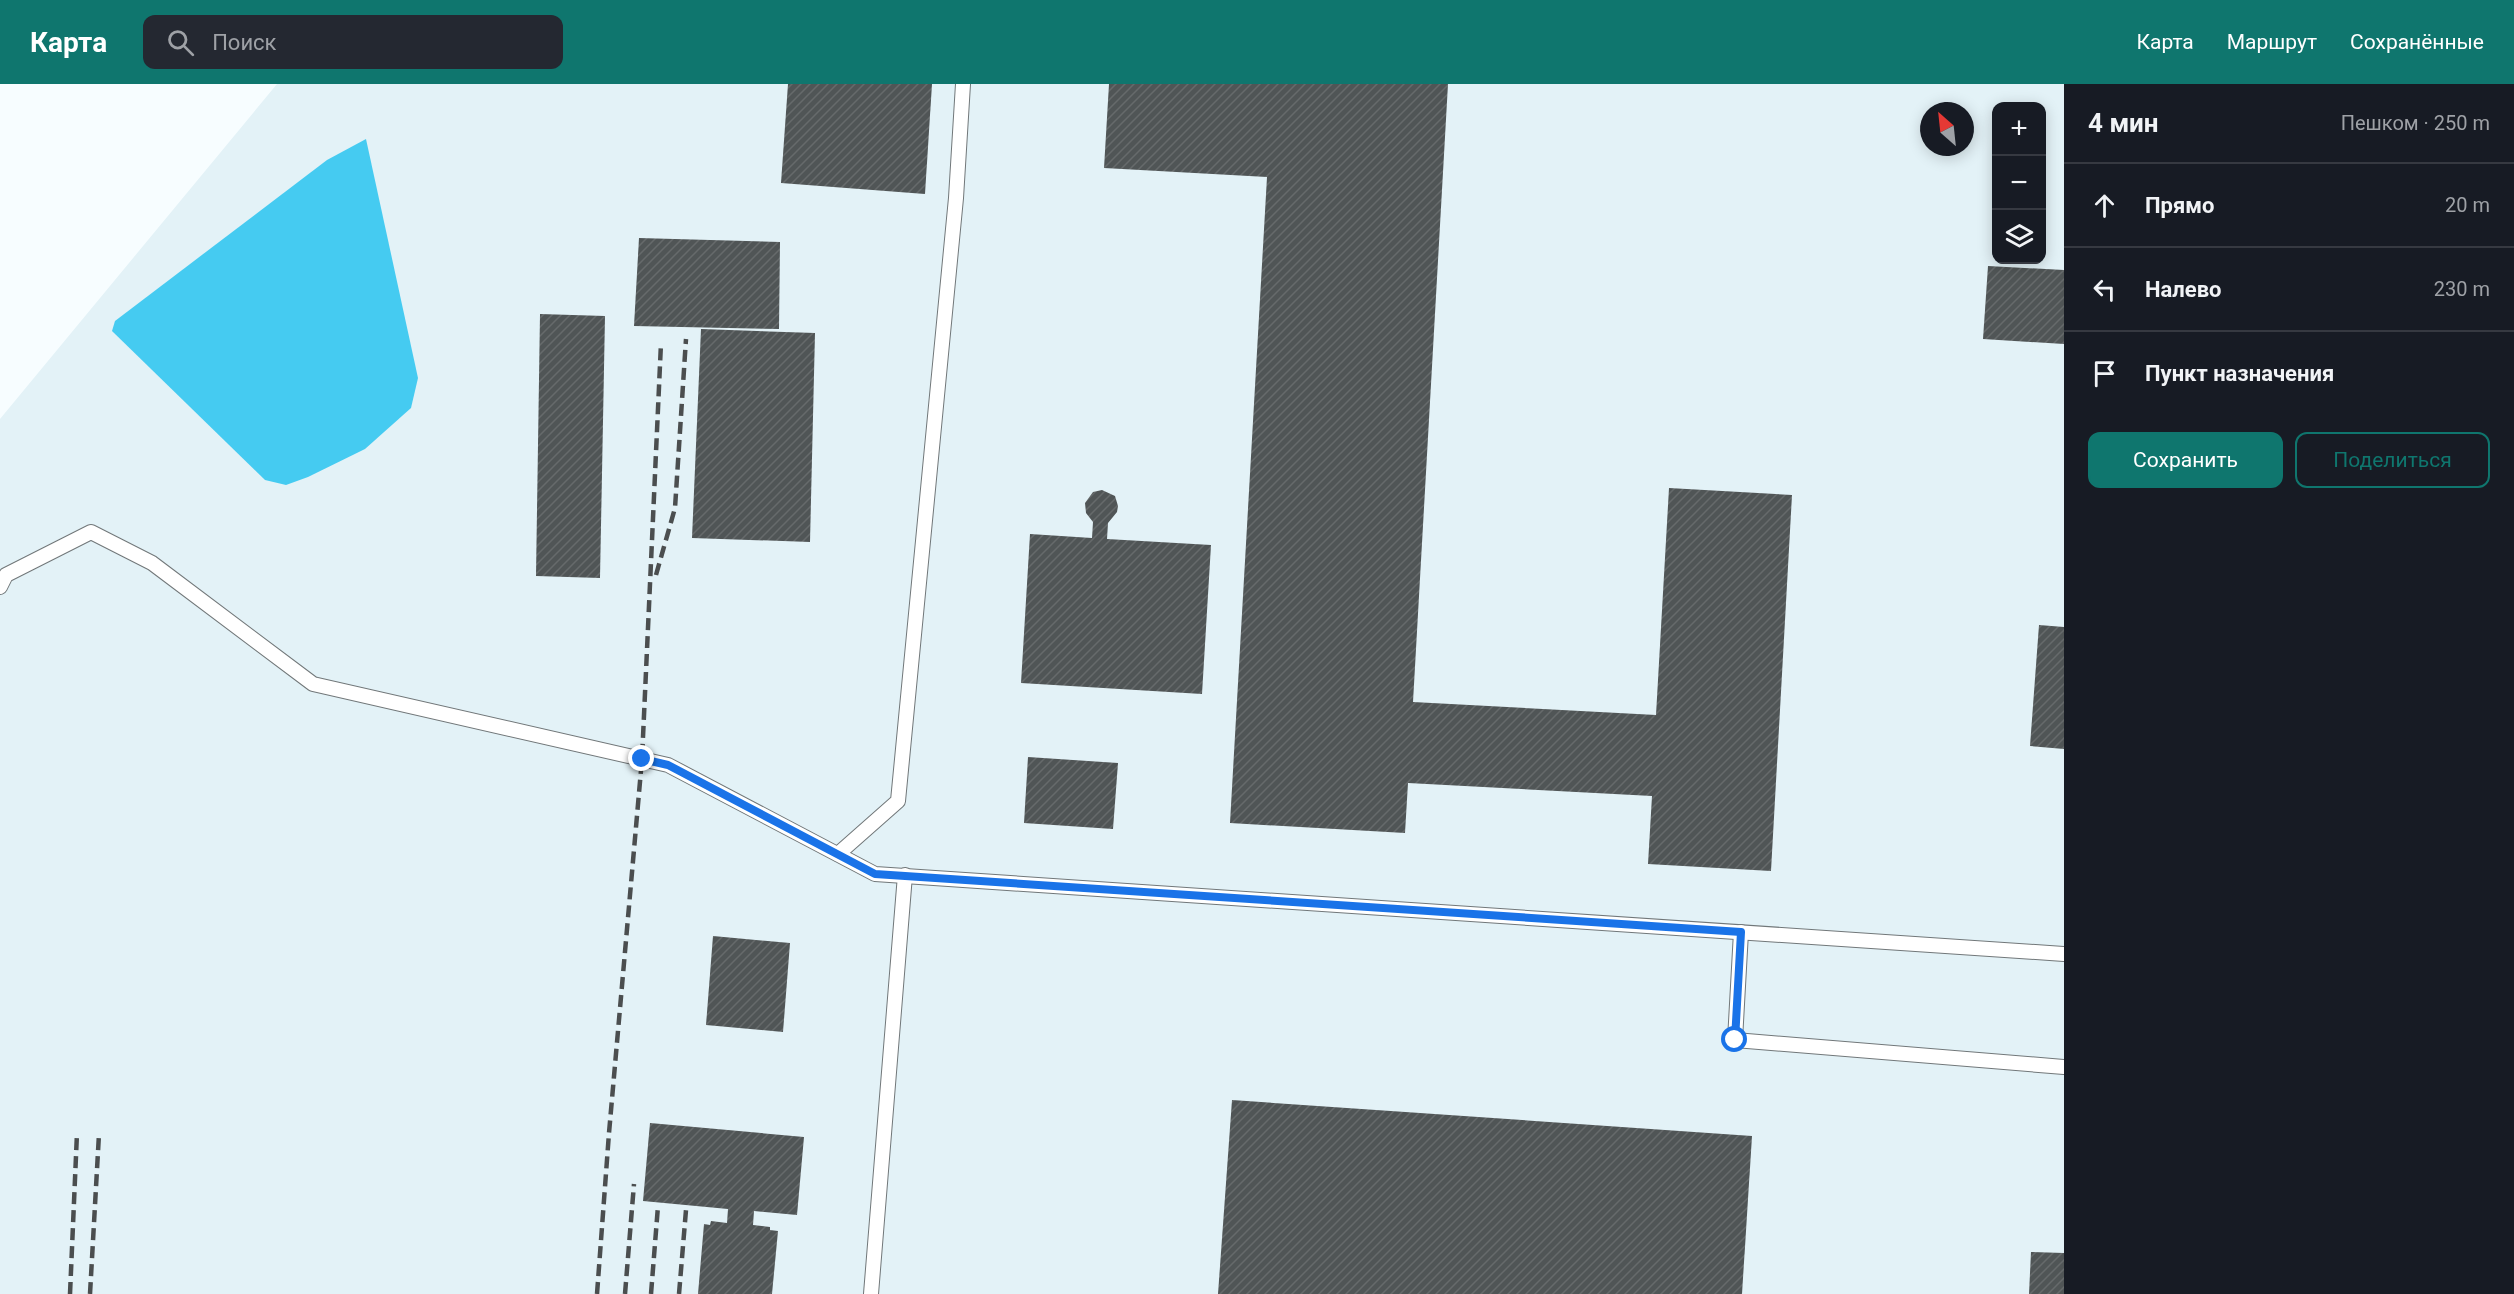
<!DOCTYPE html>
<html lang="ru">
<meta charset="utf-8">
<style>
body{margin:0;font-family:Roboto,sans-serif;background:#242831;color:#f1f3f6}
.controls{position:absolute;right:18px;top:18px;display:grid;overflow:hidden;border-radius:12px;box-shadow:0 3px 15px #0003}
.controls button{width:54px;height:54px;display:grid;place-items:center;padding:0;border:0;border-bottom:2px solid #363941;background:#171b24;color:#f1f3f6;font:30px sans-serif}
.compass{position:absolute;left:1920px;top:18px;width:54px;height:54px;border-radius:50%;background:#171b24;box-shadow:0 3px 15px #0003;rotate:333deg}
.stop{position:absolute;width:18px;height:18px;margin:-14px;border:4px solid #1a73e8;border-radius:50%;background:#fff}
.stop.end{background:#1a73e8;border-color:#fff;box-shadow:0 2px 6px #0008}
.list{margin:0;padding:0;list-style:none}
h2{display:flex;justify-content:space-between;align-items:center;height:78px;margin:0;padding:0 24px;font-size:26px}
h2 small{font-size:20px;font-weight:400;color:#9ea1a6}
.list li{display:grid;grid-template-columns:39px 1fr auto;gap:18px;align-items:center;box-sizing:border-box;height:84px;padding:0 24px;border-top:2px solid #363941}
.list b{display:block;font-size:22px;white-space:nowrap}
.list em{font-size:20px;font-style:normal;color:#9ea1a6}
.actions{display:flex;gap:12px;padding:18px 24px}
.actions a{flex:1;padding:14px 0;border:2px solid #0f766e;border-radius:12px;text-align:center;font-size:21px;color:#0f766e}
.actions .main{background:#0f766e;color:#fff}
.icon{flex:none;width:33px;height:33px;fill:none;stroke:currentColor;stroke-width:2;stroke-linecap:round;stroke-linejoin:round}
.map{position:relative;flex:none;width:2064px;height:1210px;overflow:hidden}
header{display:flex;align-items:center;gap:36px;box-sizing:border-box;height:84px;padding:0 30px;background:#0f766e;color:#fff}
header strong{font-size:28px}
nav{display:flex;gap:33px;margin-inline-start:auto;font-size:21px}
.search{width:420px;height:54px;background:#242831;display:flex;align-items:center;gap:15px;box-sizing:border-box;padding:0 21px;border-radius:12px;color:#9ea1a6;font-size:22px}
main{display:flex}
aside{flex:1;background:#171b24}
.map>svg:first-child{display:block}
.built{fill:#e3f2f7;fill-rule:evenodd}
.water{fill:#45cbf1}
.building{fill:url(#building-hatch)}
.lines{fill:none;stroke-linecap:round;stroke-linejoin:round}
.service-casing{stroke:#717779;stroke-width:16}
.service{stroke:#fff;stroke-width:14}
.rail{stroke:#4b4e4f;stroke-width:4.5;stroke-dasharray:12 6;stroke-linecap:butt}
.route{stroke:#1a73e8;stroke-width:8}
</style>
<header>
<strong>Карта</strong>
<div class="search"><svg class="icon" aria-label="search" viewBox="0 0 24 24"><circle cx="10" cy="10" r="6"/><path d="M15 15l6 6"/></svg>Поиск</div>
<nav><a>Карта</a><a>Маршрут</a><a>Сохранённые</a></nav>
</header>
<main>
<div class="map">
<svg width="2064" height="1210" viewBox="0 0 2064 1210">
<defs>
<pattern id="building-hatch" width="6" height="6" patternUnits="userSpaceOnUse" patternTransform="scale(1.5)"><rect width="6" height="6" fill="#505556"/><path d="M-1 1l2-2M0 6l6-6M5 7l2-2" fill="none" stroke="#666a6b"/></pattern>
</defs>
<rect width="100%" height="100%" fill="#f7fdff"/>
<path class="built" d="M 277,0 L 2064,0 L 2064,1210 L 0,1210 L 0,335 ZM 1996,22 L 2042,22 L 2042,176 L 1996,176 ZM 1929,27 L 1965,27 L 1965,63 L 1929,63 Z"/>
<path class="water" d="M 366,55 L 418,294 L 411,324 L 365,365 L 308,393 L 286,401 L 265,396 L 112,247 L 115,237 L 327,76 Z"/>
<g class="building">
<path d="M 788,0 L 932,0 L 925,110 L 781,99 Z"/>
<path d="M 1109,0 L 1448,0 L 1413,618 L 1656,631 L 1669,404 L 1792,411 L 1771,787 L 1648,780 L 1652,712 L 1408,699 L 1405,749 L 1230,739 L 1267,93 L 1104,84 Z"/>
<path d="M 639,154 L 780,158 L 779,245 L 634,242 Z"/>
<path d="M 1988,182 L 2064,186 L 2064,260 L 1983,255 Z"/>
<path d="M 540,230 L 605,232 L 600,494 L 536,492 Z"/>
<path d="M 701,245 L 815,249 L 810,458 L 692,454 Z"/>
<path d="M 1102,406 L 1115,412 L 1118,422 L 1117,428 L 1108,439 L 1107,455 L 1211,461 L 1202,610 L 1021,599 L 1030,450 L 1092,454 L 1093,438 L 1086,429 L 1085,419 L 1093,408 Z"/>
<path d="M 2039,541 L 2064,543 L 2064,665 L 2030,662 Z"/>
<path d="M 1028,673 L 1118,679 L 1113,745 L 1024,739 Z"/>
<path d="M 713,852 L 790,859 L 783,948 L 706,941 Z"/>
<path d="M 1232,1016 L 1752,1052 L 1742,1210 L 1218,1210 Z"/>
<path d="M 650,1039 L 804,1053 L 797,1131 L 754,1127 L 753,1141 L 770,1143 L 770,1146 L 778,1147 L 772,1210 L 698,1210 L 704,1140 L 710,1141 L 711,1137 L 727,1139 L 728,1125 L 643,1117 Z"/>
<path d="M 2031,1168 L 2064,1169 L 2064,1210 L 2029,1210 Z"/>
</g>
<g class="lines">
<defs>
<g id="service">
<path d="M 0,503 L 6,491 L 91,448 L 152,479 L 313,600 L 668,681 L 875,790 L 2064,870"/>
<path d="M 838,770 L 898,717 L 956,114 L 963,0"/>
<path d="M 1741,848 L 1735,956 L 2064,983"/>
<path d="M 871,1210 L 905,791"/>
</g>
</defs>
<use href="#service" class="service-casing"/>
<use href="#service" class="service"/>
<g class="rail">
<path d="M 656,491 L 675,424 L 686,255"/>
<path d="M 70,1210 L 77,1049"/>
<path d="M 90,1210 L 99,1050"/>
<path d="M 597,1210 L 609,1049 L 642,675 L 661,259"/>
<path d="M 625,1210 L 634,1100"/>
<path d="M 651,1210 L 658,1122"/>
<path d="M 679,1210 L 686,1126"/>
</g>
</g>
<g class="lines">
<path class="route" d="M 642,675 L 668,681 L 875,790 L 1741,848 L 1735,956"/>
</g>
</svg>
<div class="controls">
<button>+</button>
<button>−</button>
<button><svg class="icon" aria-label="layers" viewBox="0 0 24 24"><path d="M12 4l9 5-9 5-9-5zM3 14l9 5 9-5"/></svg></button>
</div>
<svg class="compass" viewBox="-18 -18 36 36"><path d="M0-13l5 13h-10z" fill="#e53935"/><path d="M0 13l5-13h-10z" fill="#9ea1a6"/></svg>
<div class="stop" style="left:1735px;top:956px"></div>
<div class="stop end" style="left:642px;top:675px"></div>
</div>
<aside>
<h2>4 мин<small>Пешком · 250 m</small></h2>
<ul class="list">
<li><svg class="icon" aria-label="ahead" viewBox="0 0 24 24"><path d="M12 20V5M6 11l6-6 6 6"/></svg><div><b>Прямо</b></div><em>20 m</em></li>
<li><svg class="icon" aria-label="left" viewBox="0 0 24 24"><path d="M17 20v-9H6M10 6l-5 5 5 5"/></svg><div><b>Налево</b></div><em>230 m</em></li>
<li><svg class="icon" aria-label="arrive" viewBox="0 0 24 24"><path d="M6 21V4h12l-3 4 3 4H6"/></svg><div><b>Пункт назначения</b></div></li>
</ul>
<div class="actions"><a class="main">Сохранить</a><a>Поделиться</a></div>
</aside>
</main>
